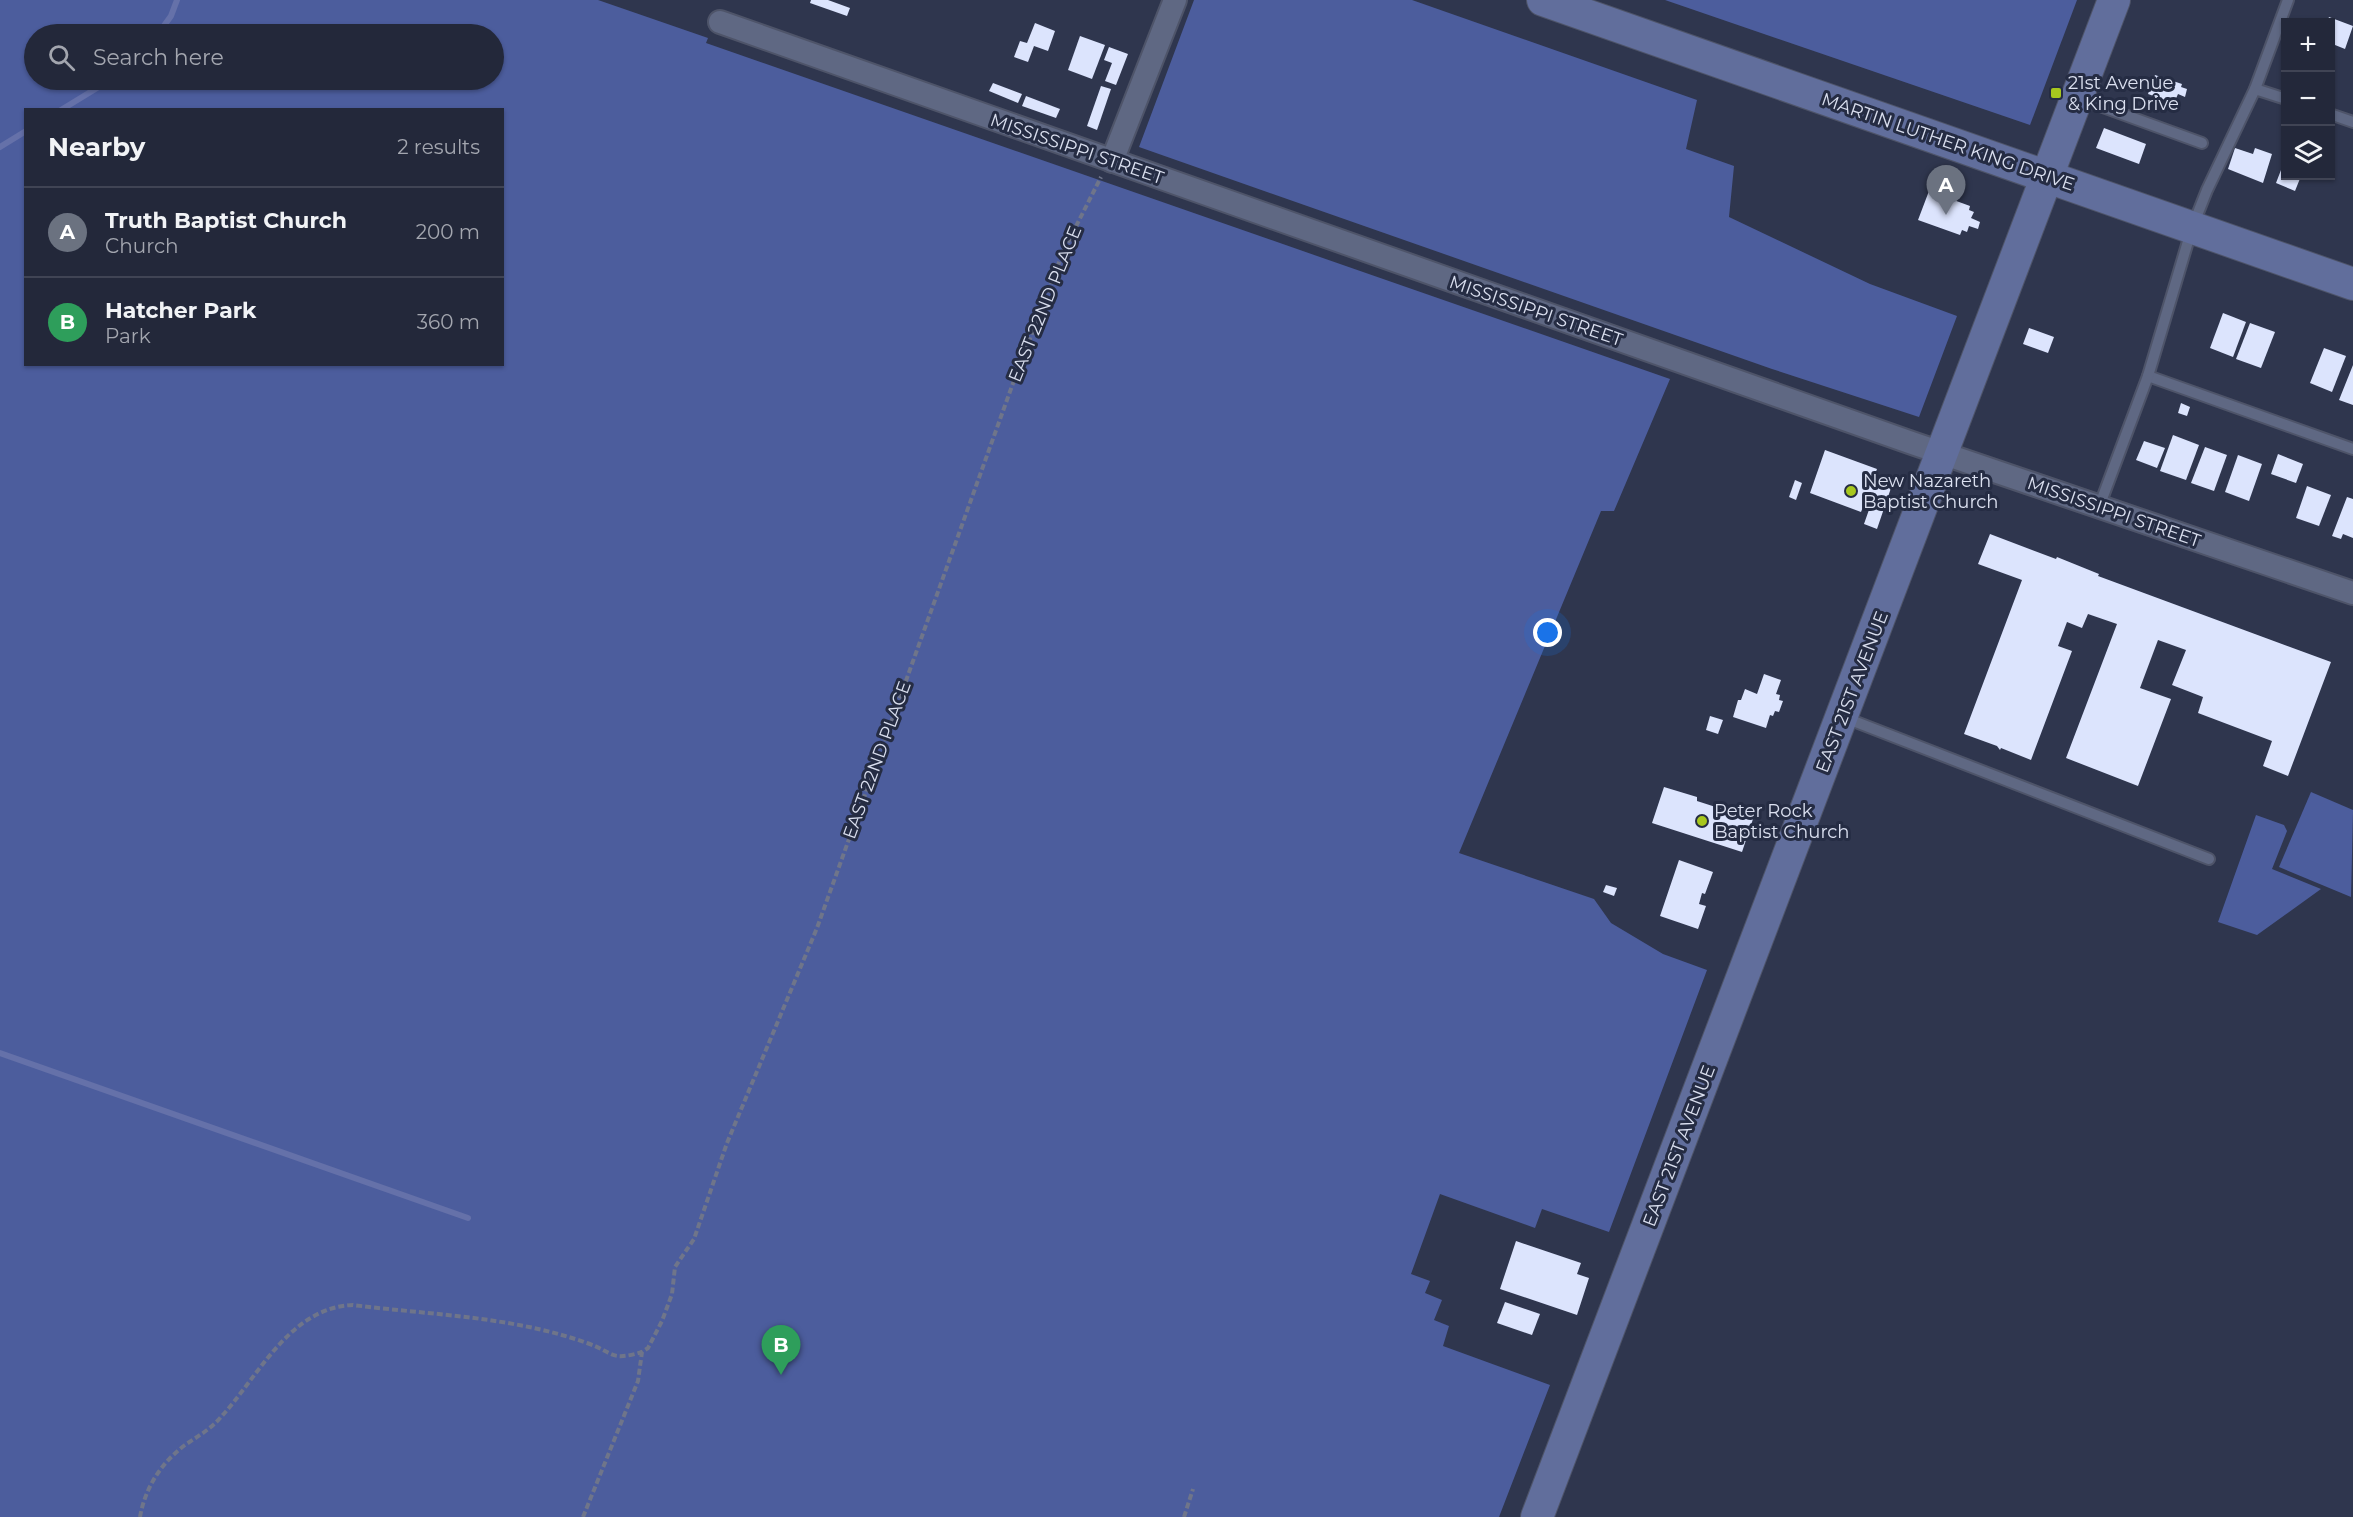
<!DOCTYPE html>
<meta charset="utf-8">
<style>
body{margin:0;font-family:Montserrat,sans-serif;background:#2b3042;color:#f1f3f6}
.controls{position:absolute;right:18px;top:18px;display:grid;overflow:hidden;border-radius:0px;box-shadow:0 2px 4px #0004}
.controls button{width:54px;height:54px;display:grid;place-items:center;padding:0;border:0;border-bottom:2px solid #404454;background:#23283a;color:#f1f3f6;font:30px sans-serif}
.you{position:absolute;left:1548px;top:633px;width:21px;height:21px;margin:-15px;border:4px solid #fff;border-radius:50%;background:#1a73e8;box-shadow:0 0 0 9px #1a73e833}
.badge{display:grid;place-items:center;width:39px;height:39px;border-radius:50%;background:#95b2f1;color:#fff;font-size:20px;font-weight:700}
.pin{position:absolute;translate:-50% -50px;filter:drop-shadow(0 2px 3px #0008)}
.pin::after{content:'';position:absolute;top:32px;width:21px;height:18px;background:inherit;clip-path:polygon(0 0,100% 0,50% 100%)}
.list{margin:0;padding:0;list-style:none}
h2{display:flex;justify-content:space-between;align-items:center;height:78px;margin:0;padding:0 24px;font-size:26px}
h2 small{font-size:20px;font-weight:400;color:#a3a6af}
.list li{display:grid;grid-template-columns:39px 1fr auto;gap:18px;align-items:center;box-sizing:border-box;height:90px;padding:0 24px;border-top:2px solid #404454}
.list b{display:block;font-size:22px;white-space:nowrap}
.list p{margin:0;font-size:20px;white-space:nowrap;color:#a3a6af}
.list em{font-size:20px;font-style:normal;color:#a3a6af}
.icon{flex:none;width:33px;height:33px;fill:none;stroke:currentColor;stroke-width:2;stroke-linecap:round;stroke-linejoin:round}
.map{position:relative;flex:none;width:2353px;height:1517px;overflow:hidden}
.search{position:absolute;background:#23283a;box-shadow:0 2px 4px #0004;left:24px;top:24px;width:480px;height:66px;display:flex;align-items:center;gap:15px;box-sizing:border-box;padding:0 21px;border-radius:33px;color:#a3a6af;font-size:22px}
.panel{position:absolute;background:#23283a;box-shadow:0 2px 4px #0004;left:24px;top:108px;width:480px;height:258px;border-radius:0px}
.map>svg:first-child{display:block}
.green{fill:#4c5d9d;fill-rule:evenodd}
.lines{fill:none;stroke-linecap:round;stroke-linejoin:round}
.stream{stroke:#6571a9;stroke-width:6}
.building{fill:#dce4fd}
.lane-casing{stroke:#4e5469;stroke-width:14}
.street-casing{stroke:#4e5469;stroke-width:26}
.secondary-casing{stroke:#4e5469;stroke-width:34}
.path{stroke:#6f758a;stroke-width:4;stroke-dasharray:6 3;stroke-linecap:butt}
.lane{stroke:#5f6883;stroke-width:10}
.street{stroke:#5f6883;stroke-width:22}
.secondary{stroke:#616e9c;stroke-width:32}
.poi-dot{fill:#a7c71e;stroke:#252c43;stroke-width:2}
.labels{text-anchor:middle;stroke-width:6;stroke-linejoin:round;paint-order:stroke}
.poi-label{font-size:18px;fill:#dbe0f0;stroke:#252c43;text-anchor:start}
.street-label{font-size:18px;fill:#dbe0f0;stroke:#252c43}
</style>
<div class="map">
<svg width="2353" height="1517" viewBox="0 0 2353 1517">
<rect width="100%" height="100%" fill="#2f364e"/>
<g class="green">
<path d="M 0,0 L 598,0 L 708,38 L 706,43 L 1670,379 L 1614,511 L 1601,511 L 1459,853 L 1594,899 L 1611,923 L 1663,954 L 1707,970 L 1609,1232 L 1542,1209 L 1535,1228 L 1440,1194 L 1411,1274 L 1430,1281 L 1425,1293 L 1442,1300 L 1434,1320 L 1449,1326 L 1443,1346 L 1550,1385 L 1499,1517 L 0,1517 ZM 34,34 L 494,34 L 494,80 L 34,80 ZM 26,110 L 502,110 L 502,364 L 26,364 Z"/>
<path d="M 1194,0 L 1412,0 L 1697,100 L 1686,149 L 1734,166 L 1729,217 L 1870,284 L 1957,316 L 1919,417 L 1772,369 L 1139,147 Z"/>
<path d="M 1665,0 L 2077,0 L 2030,125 Z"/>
<path d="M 2311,792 L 2353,810 L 2351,897 L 2279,867 Z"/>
<path d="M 2256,815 L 2284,825 L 2287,831 L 2272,869 L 2321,889 L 2257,935 L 2218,922 Z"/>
</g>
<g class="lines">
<g class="stream">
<path d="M 158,34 L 171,16 L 177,0"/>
<path d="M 61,110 L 110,80"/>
<path d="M 0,147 L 26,131"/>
<path d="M 0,1053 L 468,1218"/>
</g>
</g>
<g class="building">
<path d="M 811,0 L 828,0 L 850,8 L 847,16 L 810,3 Z"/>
<path d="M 2329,17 L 2353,26 L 2345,49 L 2330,43 L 2330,22 L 2327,22 Z"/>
<path d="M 1035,23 L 1055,31 L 1048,51 L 1034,46 L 1028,62 L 1014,57 L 1020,41 L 1027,43 Z"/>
<path d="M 1080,36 L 1105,45 L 1092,79 L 1068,70 Z"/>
<path d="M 1109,47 L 1128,54 L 1116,85 L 1105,81 L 1112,63 L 1104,60 Z"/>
<path d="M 2155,75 L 2182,84 L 2181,87 L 2187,89 L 2185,97 L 2178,94 L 2174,103 L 2148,94 Z"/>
<path d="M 993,83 L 1022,94 L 1018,103 L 989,91 Z"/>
<path d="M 1101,86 L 1111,89 L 1097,130 L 1087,126 Z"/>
<path d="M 1026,96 L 1060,109 L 1056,118 L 1022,106 Z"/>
<path d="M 2104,128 L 2146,144 L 2139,164 L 2096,148 Z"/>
<path d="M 2235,148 L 2253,154 L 2255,148 L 2272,154 L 2263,183 L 2228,169 Z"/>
<path d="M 2286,157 L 2286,176 L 2301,176 L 2295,191 L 2276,183 Z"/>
<path d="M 1929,191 L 1970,206 L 1969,210 L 1974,212 L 1971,218 L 1980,222 L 1978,229 L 1969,226 L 1967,232 L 1962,230 L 1960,235 L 1918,220 Z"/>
<path d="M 2223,313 L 2246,322 L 2233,357 L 2210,348 Z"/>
<path d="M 2250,323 L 2275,332 L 2261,368 L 2236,359 Z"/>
<path d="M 2029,328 L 2054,337 L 2048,353 L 2023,344 Z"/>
<path d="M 2324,348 L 2346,356 L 2332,392 L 2310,383 Z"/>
<path d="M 2353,365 L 2353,405 L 2339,400 Z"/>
<path d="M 2181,403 L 2190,407 L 2187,416 L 2178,413 Z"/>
<path d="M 2173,435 L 2199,445 L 2186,480 L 2160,471 Z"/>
<path d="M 2144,441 L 2165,448 L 2157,468 L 2136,460 Z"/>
<path d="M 2205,447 L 2227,455 L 2214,491 L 2191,483 Z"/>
<path d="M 1825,450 L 1877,469 L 1872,482 L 1891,488 L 1877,529 L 1864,524 L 1871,504 L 1865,502 L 1861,512 L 1810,493 Z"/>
<path d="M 2278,454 L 2303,464 L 2296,483 L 2271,474 Z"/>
<path d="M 2238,455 L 2262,464 L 2249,501 L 2225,492 Z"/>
<path d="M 1795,480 L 1802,483 L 1796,500 L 1789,497 Z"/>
<path d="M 2307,486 L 2331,495 L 2319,526 L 2296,518 Z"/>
<path d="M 2347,497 L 2353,499 L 2353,538 L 2343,534 L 2341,539 L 2332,536 Z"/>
<path d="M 1990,534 L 2056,559 L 2057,557 L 2099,574 L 2098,576 L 2331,662 L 2288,776 L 2263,766 L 2272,741 L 2198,713 L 2203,697 L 2172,685 L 2186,650 L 2158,640 L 2140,688 L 2171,699 L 2138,786 L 2066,758 L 2117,624 L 2088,614 L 2082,628 L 2067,622 L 2058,646 L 2072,651 L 2031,760 L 2001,748 L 2000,750 L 1997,746 L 1964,734 L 2022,580 L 1978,564 Z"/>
<path d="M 1764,674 L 1781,680 L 1776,694 L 1780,695 L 1779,700 L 1783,701 L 1779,712 L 1775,711 L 1773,716 L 1770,715 L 1766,728 L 1733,717 L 1738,700 L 1741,700 L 1745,689 L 1757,694 Z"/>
<path d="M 1710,716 L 1723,720 L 1718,734 L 1706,730 Z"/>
<path d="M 1664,787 L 1697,797 L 1697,801 L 1753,819 L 1742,852 L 1652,823 Z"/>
<path d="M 1679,860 L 1713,872 L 1705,894 L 1702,893 L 1699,904 L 1706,906 L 1698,929 L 1660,916 Z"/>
<path d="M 1606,885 L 1617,888 L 1614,896 L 1603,892 Z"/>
<path d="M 1516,1241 L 1581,1263 L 1577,1274 L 1589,1278 L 1577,1315 L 1500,1289 Z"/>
<path d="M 1505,1302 L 1540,1314 L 1532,1335 L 1497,1323 Z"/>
</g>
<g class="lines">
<defs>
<g id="lane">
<path d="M 2255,89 L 2286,99"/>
<path d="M 2078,98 L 2202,143"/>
<path d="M 2330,114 L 2353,122"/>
<path d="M 2148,376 L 2353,449"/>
<path d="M 2099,507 L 2148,376 L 2192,228 L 2207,190 L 2255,89 L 2288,0"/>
<path d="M 1843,717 L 2209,859"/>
</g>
<g id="street">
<path d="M 720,22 L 1912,443 L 2353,593"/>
<path d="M 1112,161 L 1175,0"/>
</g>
<g id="secondary">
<path d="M 1543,0 L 2353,284"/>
<path d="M 1537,1517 L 2114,0"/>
</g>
</defs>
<use href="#lane" class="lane-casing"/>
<use href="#street" class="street-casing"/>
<use href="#secondary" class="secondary-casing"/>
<g class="path">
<path d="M 140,1517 C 145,1488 161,1463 185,1445 C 198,1436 211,1429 221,1417 C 258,1377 290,1307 353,1305 C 431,1315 511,1316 587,1343 C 614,1352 609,1362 642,1352"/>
<path d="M 583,1517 L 638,1381 L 642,1352 L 648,1348 L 662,1321 L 672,1294 L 675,1267 L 694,1239 L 727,1143 L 817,928 L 1012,386 L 1063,252 L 1101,177"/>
<path d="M 1184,1517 L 1193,1489"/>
</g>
<use href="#lane" class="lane"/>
<use href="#street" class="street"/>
<use href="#secondary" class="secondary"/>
</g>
<g class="poi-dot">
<rect x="2050" y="87" width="12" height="12" rx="3"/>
<circle cx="1851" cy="491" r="6"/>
<circle cx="1702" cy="821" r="6"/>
</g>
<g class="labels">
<g class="poi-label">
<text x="2068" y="89">21st Avenue<tspan x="2068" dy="21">&amp; King Drive</tspan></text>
<text x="1863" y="487">New Nazareth<tspan x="1863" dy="21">Baptist Church</tspan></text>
<text x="1714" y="817">Peter Rock<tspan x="1714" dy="21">Baptist Church</tspan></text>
</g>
<g class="street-label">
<text transform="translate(1948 142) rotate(19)" y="6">MARTIN LUTHER KING DRIVE</text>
<text transform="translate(1077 149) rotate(19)" y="6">MISSISSIPPI STREET</text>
<text transform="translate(1045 304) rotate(-68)" y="6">EAST 22ND PLACE</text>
<text transform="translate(1536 311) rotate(19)" y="6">MISSISSIPPI STREET</text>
<text transform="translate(2114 512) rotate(19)" y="6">MISSISSIPPI STREET</text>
<text transform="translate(1852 692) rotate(-69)" y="6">EAST 21ST AVENUE</text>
<text transform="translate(877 760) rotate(-70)" y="6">EAST 22ND PLACE</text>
<text transform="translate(1679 1146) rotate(-69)" y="6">EAST 21ST AVENUE</text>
</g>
</g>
</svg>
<div class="controls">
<button>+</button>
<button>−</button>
<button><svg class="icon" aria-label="layers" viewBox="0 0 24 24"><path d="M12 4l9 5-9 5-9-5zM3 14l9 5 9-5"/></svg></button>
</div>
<div class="you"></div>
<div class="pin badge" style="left:1946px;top:215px;background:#6b7280">A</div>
<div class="pin badge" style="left:781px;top:1375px;background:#2e9e5b">B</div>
<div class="search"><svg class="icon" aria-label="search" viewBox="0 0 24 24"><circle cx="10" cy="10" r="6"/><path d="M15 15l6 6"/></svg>Search here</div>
<section class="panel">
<h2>Nearby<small>2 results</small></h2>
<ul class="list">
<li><span class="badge" style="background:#6b7280">A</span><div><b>Truth Baptist Church</b><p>Church</p></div><em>200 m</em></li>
<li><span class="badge" style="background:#2e9e5b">B</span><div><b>Hatcher Park</b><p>Park</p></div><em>360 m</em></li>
</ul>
</section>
</div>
